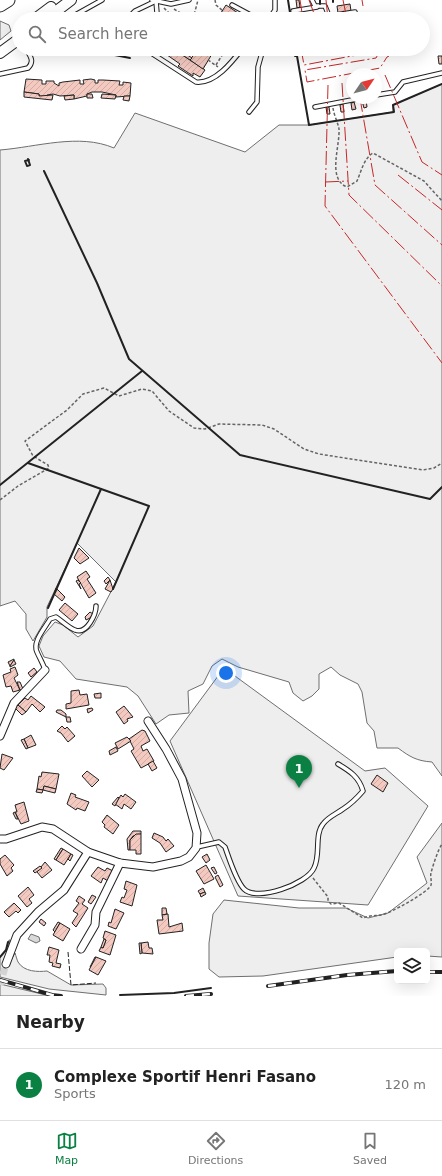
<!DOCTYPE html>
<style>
body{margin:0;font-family:"DejaVu Sans",sans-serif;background:#f6f6f6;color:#222}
.controls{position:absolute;right:12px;bottom:12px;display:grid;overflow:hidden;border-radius:6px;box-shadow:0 4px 16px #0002}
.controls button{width:36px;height:36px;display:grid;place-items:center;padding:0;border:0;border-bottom:1px solid #e0e0e0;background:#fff;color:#222;font:20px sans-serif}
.compass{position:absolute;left:346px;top:68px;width:36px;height:36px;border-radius:50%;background:#fff;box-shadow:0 4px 16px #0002;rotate:55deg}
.you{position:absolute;left:226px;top:673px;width:14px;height:14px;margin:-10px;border:3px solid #fff;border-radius:50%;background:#1a73e8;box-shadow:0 0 0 6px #1a73e833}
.badge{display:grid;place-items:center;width:26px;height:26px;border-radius:50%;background:#0b8043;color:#fff;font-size:13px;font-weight:700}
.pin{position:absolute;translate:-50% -33px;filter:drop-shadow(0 1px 2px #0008)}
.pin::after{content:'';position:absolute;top:21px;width:14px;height:12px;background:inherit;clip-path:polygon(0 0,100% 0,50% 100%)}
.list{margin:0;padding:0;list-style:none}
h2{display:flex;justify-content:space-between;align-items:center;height:52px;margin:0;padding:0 16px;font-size:17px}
h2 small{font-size:13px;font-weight:400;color:#767676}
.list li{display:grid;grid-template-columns:26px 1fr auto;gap:12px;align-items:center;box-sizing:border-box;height:72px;padding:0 16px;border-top:1px solid #e0e0e0}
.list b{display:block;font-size:15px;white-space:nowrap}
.list p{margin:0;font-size:13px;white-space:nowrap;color:#767676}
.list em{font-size:13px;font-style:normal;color:#767676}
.icon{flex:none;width:22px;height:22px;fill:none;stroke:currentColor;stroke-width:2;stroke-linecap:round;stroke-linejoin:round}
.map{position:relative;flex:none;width:442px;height:996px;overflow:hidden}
.search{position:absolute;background:#fff;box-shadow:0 4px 16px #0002;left:12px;right:12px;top:12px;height:44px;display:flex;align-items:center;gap:10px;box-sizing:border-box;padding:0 14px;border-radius:22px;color:#767676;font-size:15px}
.sheet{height:124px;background:#fff}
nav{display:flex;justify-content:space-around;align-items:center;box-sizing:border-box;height:56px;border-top:1px solid #e0e0e0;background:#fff;font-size:11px;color:#767676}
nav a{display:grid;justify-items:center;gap:2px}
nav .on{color:#0b8043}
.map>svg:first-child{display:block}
.grass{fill:#eee;stroke:#6f6f6f}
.water{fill:url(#water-ripples);stroke:#6f6f6f}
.building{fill:url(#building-hatch);stroke:#222}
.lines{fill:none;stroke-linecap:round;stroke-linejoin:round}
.street-tunnel{stroke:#d3d3d3;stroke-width:7;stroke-dasharray:7 3.5;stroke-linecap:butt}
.lane-casing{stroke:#222;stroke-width:5.5}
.street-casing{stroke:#222;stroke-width:9}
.secondary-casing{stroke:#222;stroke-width:12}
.highway-casing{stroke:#222;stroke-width:15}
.path{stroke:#646464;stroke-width:1.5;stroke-dasharray:3 2;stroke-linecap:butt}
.lane{stroke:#fff;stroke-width:3.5}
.street{stroke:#fff;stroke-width:7}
.secondary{stroke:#fff;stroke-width:10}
.highway{stroke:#fff;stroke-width:13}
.rail-casing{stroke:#222;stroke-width:4}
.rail{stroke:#fff;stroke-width:2.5;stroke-dasharray:8;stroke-linecap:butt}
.fence{stroke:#222;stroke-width:1;stroke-dasharray:5 2;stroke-linecap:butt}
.wall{stroke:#222;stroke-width:2}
.power{stroke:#c62828;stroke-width:1;stroke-dasharray:14 3 2 3;stroke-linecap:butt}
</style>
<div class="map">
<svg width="442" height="996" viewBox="0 0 442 996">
<defs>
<pattern id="water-ripples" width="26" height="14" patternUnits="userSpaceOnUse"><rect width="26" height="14" fill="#d9d9d9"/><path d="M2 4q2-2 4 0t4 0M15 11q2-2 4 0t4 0" fill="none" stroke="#bababa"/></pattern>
<pattern id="building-hatch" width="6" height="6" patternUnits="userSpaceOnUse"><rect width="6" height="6" fill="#f3c9c0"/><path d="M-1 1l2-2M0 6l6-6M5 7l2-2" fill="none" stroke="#d0aca5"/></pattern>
</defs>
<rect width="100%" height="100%" fill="#fff"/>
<g class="grass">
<path d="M 0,21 L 9,25 L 11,31 L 0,40 Z"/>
<path d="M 442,84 L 442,776 L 432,762 C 417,761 410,757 398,748 L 377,748 L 374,731 L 367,723 L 362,692 L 358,684 L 340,675 L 331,667 L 319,674 L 319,689 L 312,696 L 303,701 L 293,693 L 289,682 L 238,667 L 222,659 L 212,666 L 203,684 L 188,691 L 189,713 L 169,715 L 156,724 L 138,696 L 127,687 L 76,679 L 60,661 L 44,657 L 39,646 L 43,636 L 55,622 L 63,625 L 78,637 L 93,626 L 116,582 L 77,543 L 47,607 L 47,617 L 33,641 L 26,629 L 26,614 L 15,601 L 0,606 L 0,150 C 37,147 79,133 114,148 L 135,113 L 245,152 L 279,125 L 309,125 L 393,112 L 393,105 Z"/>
<path d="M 224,668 L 365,771 L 385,768 L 428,806 L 368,905 L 238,896 L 170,741 Z"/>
<path d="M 442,823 L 442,957 L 427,956 L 427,951 L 397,951 L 397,957 L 263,976 L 219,977 L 209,969 L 209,943 L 213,914 L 224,900 L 299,908 L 346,908 L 368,918 L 388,913 L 427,883 L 417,857 Z"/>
<path d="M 9,940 L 10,940 L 5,961 L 10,962 L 15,953 C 16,956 17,960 18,962 C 24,972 38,972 47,971 L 71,985 L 103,984 L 106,988 L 106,995 L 49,989 L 0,977 L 0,957 L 6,950 Z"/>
<path d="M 0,984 L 50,996 L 0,996 Z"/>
</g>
<path class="water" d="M 31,934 L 39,937 L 40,941 L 36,943 L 28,939 Z"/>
<g class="building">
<path d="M 296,0 L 299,0 L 300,7 L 297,8 Z"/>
<path d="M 350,4 L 351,11 L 338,13 L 337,6 Z"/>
<path d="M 226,5 L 241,15 L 238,19 L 217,19 Z"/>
<path d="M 160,49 L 180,49 L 178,52 L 205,70 L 200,77 L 193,73 L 193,76 L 178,66 L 180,64 L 160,50 Z"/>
<path d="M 198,49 L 215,49 L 203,69 L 190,60 Z"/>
<path d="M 180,50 L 192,58 L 190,60 L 178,52 Z"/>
<path d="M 438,56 L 442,56 L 442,64 L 439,64 Z"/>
<path d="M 26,79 L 42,80 L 42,84 L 46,84 L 46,81 L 54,81 L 54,83 L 59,86 L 59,83 L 63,82 L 80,80 L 80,84 L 84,84 L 83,80 L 91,79 L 95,80 L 95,83 L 98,83 L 98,80 L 103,80 L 120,81 L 119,85 L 123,85 L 123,82 L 131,83 L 130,96 L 116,97 L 116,95 L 102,92 L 92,92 L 87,94 L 87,96 L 74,99 L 74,95 L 60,96 L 53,94 L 47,95 L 46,97 L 39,96 L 39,94 L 24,92 Z"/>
<path d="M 24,92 L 39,94 L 39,96 L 53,95 L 52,100 L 24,97 Z"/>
<path d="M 87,94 L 92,94 L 93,98 L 87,98 Z"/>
<path d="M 102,94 L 116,95 L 115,99 L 101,98 Z"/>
<path d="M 74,95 L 74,99 L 65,100 L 64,96 Z"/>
<path d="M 124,96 L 130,96 L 129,101 L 123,100 Z"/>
<path d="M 366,100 L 367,107 L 364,108 L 362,101 Z"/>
<path d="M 354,102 L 356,109 L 352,110 L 351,103 Z"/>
<path d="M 343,104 L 344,112 L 341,112 L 340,105 Z"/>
<path d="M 326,107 L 329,107 L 330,114 L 327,114 Z"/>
<path d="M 79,548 L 89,558 L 80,564 L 74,558 Z"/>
<path d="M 86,571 L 90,577 L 87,579 L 96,593 L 89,598 L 77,577 Z"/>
<path d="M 108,577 L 110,580 L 106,584 L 104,581 Z"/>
<path d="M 78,580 L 81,583 L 79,584 L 81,589 L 76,581 Z"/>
<path d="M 110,580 L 113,589 L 111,592 L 105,589 Z"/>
<path d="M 56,588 L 65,597 L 62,601 L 54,594 Z"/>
<path d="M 65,603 L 78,614 L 72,621 L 59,610 Z"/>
<path d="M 90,612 L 93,614 L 90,618 L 86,620 L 85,617 Z"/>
<path d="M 14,659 L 14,660 L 10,666 L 8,662 Z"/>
<path d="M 14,660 L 16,664 L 10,667 L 10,666 Z"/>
<path d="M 15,667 L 18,675 L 14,678 L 20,690 L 13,692 L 11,686 L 6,687 L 3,675 L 11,672 L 10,669 Z"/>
<path d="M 34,668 L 37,672 L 31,677 L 28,673 Z"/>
<path d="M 17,682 L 20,682 L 23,689 L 20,690 Z"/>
<path d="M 79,690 L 80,695 L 87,694 L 89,705 L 66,709 L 66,704 L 71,703 L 71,691 Z"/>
<path d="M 101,693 L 101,698 L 95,698 L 94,694 Z"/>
<path d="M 31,696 L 45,707 L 40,712 L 32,704 L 26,712 L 18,705 L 25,698 L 28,700 Z"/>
<path d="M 18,705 L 26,712 L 22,715 L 15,708 Z"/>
<path d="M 124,706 L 133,717 L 127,719 L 128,721 L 124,724 L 116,712 Z"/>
<path d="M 92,708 L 93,710 L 88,713 L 87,709 Z"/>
<path d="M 57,710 L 61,710 L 66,714 L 66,717 L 56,712 Z"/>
<path d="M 66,717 L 70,717 L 71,722 L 67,722 Z"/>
<path d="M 62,726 L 65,729 L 67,727 L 75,736 L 68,742 L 61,733 L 57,731 Z"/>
<path d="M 142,730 L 145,731 L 150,741 L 141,746 L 143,751 L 147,749 L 154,761 L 141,768 L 131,751 L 134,749 L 129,739 Z"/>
<path d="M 31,735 L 36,745 L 28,748 L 24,739 Z"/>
<path d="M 127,737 L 131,741 L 118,749 L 115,743 Z"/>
<path d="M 24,739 L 28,748 L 26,749 L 21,740 Z"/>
<path d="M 116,747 L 118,751 L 110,755 L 109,751 Z"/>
<path d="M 2,754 L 13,758 L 4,770 L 0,768 Z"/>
<path d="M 153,761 L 157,768 L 152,771 L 148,764 Z"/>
<path d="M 87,771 L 99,780 L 92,787 L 82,776 Z"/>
<path d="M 42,772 L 59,774 L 56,789 L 44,786 L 43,790 L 37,789 L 39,776 L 41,777 Z"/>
<path d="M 377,775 L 388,783 L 383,792 L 371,784 Z"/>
<path d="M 44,786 L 56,789 L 55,793 L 43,790 Z"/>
<path d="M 37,789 L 43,790 L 42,793 L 36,792 Z"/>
<path d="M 71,793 L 76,795 L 75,797 L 89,802 L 85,811 L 77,808 L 76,810 L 67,804 Z"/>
<path d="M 125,794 L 136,802 L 131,809 L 124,804 L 122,809 L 115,804 L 121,795 L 123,797 Z"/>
<path d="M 118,797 L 119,798 L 115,806 L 112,804 Z"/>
<path d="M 24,802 L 29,821 L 21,824 L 15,812 L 17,812 L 15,805 Z"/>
<path d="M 15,812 L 18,819 L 16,819 L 13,813 Z"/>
<path d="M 107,815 L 119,825 L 113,834 L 104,827 L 105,825 L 102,822 Z"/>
<path d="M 133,831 L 141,831 L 141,834 L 133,836 L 130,840 L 130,850 L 128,850 L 127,839 Z"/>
<path d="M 154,833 L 163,837 L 166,841 L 168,839 L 174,846 L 166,852 L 160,843 L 152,838 Z"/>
<path d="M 136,834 L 141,834 L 141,854 L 136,854 L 136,850 L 130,850 L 130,840 Z"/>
<path d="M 61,848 L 63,849 L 56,860 L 54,859 Z"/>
<path d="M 63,849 L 71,854 L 64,865 L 56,860 Z"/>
<path d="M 71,854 L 73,855 L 70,861 L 68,859 Z"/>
<path d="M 207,854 L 210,860 L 206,863 L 202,857 Z"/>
<path d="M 5,855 L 14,865 L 11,868 L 13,871 L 7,876 L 0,864 L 0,859 Z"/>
<path d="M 45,862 L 52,870 L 42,878 L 37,872 Z"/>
<path d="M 206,865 L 214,879 L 204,884 L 196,871 Z"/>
<path d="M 40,866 L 42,868 L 35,873 L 33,871 Z"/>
<path d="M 98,867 L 105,871 L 107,868 L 113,871 L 108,881 L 103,878 L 101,883 L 91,876 Z"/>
<path d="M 214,867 L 217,873 L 215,874 L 211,868 Z"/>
<path d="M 218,875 L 223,885 L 220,887 L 215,877 Z"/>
<path d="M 126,881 L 137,885 L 132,906 L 120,902 L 122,897 L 124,898 L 127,890 L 124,889 Z"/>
<path d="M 28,887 L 34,895 L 29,899 L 32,903 L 27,907 L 18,896 Z"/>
<path d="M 203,888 L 205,892 L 200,894 L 198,891 Z"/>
<path d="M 205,892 L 206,894 L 201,897 L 200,894 Z"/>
<path d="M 92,895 L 96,897 L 91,904 L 88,902 Z"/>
<path d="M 79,896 L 85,900 L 82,904 L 88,908 L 76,927 L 72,923 L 78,914 L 73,911 L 79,903 L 76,901 Z"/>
<path d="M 14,903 L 21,910 L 18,913 L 16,911 L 9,917 L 4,912 Z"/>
<path d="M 162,908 L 166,908 L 167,914 L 162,915 Z"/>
<path d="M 115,909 L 124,913 L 116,929 L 108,926 L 109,922 L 111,923 Z"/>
<path d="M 168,914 L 169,927 L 182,923 L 183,931 L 159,934 L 157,920 L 163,920 L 162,915 Z"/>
<path d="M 41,919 L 46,923 L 44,926 L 39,922 Z"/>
<path d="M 58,922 L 60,923 L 55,932 L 53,930 Z"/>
<path d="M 60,923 L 70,929 L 63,941 L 53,935 Z"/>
<path d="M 105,931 L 116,935 L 110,955 L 99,951 L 101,947 L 103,948 L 106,940 L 103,938 Z"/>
<path d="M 104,939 L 106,940 L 103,948 L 101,947 Z"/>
<path d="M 148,942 L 149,948 L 152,948 L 153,954 L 142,953 L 141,943 Z"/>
<path d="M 139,943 L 141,943 L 142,953 L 140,954 Z"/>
<path d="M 49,947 L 59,950 L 56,963 L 61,964 L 60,968 L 52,966 L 53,963 L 49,962 L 50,955 L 47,955 Z"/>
<path d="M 95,957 L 96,957 L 92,968 L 90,967 Z"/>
<path d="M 96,957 L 106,961 L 98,975 L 89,970 Z"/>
</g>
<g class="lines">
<path class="street-tunnel" d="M 0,985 L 6,964"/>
<defs>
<g id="lane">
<path d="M 152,0 L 171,4 L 189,0"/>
<path d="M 312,0 L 315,6 L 325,6 L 329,16 L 355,12"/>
<path d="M 156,1 L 157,13 L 162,19"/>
<path d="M 232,5 L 258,19"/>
<path d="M 293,11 L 317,7"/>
<path d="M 68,19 L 102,0"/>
<path d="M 127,19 L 135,11 L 156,1"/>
<path d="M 269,19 L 275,10 L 275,0"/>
<path d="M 145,49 L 196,82 C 215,84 232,62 242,49"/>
<path d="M 0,74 L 28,68 C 35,61 30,56 26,49"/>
<path d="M 376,95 L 395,92 L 403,82 L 442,73"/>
<path d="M 315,107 L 362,98"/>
<path d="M 249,112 L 257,102 L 258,67 L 263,49"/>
<path d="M 45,670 C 43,663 40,659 37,652 C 32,642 45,628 50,619 L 56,617 C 62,621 69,628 75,630 C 87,635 96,614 96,606"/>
<path d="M 197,847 L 219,842 L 225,847 C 229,858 236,881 244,889 C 257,902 307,884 314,868 C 321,855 314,835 323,824 C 328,817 336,814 343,809 C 351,804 357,798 363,791 C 359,777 350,771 338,764"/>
</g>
<g id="street">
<path d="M 0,736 L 14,703 L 45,670"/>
<path d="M 0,839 L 6,839 L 42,827 L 53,829 L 88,852"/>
<path d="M 81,949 L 95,925 L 96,912 L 120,863"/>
<path d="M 6,964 L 17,935 L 38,912 L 64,890 L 88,852 L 120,863 L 153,867 L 181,861 L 189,857 L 196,848 L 197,833 L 182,779 L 166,749 L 148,721"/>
</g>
<g id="secondary">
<path d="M 35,19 L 51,7"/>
<path d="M 46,19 L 71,0"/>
<path d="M 0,53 L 19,39"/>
</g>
<path id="highway" d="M 0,5 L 8,0"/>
</defs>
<use href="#lane" class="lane-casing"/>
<use href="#street" class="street-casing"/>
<use href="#secondary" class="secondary-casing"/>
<use href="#highway" class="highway-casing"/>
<g class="path">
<path d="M 215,0 L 216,5 L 223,11"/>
<path d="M 164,8 L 175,19"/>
<path d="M 174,9 L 182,14"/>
<path d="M 193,19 L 198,0"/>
<path d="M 208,60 L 218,67"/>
<path d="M 216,65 L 226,49"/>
<path d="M 333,108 C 334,115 338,123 339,129 C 340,147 327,179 347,187 L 357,181 C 361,172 364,158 373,153 L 424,181 L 442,201"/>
<path d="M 0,500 L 18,486 L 49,468 L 48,465 L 33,456 L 25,441 L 67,410 L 83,394 L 104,388 L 119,396 L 142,389 L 152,391 L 169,411 L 194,428 L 205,429 L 219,424 L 262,425 L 274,429 L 304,449 L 319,454 L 423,470 L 434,468 L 442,463"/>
<path d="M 313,878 L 328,897 L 328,901 L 331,904 L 339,903 L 363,918 C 370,915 375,916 381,915 C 389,914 429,892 431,885 C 432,881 430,877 431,873 C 433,865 438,850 442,844"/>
</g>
<use href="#lane" class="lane"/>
<use href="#street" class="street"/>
<use href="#secondary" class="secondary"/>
<use href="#highway" class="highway"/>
<defs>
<g id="rail">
<path d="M 427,972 L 442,972"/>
<path d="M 0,980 L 52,995 L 61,996"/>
<path d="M 268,986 L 347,975 L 397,971"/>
<path d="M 186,996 L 211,994"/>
</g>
</defs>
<use href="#rail" class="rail-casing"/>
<use href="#rail" class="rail"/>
<path class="fence" d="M 68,952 L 71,985 L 96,983"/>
<g class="wall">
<path d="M 288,0 L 291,19"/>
<path d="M 320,0 L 320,4"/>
<path d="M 333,0 L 333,2"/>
<path d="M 84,49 L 130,58"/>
<path d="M 293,49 L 295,56 L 297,56 L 309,125 L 394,112 L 393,105 L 442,84"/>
<path d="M 28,159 L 30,165 L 27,166 L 25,161 L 29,160"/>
<path d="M 44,171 L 97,283 L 129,359 L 240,455 L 430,499 L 442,487"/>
<path d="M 28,463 L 149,506 L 113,589"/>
<path d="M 0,485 L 142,371"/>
<path d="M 48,608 L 101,489"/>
<path d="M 0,957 L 6,950 L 8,942"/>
<path d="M 120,995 L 174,993 L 211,988"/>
</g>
<g class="power">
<path d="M 300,0 L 303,19"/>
<path d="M 309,0 L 316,19"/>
<path d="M 326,0 L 328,19"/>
<path d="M 343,0 L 347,19"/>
<path d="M 362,0 L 363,6"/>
<path d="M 365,19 L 368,14 L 372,14"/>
<path d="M 297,49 L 298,49"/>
<path d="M 329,49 L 302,54 L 304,65 L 373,52 L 375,49"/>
<path d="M 381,49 L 376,58 L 305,70 L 307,82 L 380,68 L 387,57 L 389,56"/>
<path d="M 385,75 L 422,162 L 442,175"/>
<path d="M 342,83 L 349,195 L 442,286"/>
<path d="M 328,85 L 325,206 L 442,363"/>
<path d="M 360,98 L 375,185 L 442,245"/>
<path d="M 398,175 L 442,210"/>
<path d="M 325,182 L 348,181"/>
</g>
</g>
</svg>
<div class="controls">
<button><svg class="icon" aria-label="layers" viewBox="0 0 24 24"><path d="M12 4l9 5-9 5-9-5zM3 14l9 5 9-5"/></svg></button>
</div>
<svg class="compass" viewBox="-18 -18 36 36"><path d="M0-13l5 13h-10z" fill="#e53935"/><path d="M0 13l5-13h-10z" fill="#767676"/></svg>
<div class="you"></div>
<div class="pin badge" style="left:299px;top:788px">1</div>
<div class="search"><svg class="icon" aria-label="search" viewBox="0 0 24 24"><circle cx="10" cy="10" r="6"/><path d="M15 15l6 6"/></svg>Search here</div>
</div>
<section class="sheet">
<h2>Nearby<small></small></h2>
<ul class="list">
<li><span class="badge">1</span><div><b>Complexe Sportif Henri Fasano</b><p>Sports</p></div><em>120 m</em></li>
</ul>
</section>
<nav>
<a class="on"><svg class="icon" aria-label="map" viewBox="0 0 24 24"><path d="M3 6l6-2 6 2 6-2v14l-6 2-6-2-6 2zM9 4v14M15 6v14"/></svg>Map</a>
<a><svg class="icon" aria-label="directions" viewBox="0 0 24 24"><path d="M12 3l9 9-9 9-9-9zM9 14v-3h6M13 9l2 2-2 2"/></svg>Directions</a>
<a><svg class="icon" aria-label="saved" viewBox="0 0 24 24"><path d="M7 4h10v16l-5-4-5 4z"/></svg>Saved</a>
</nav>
